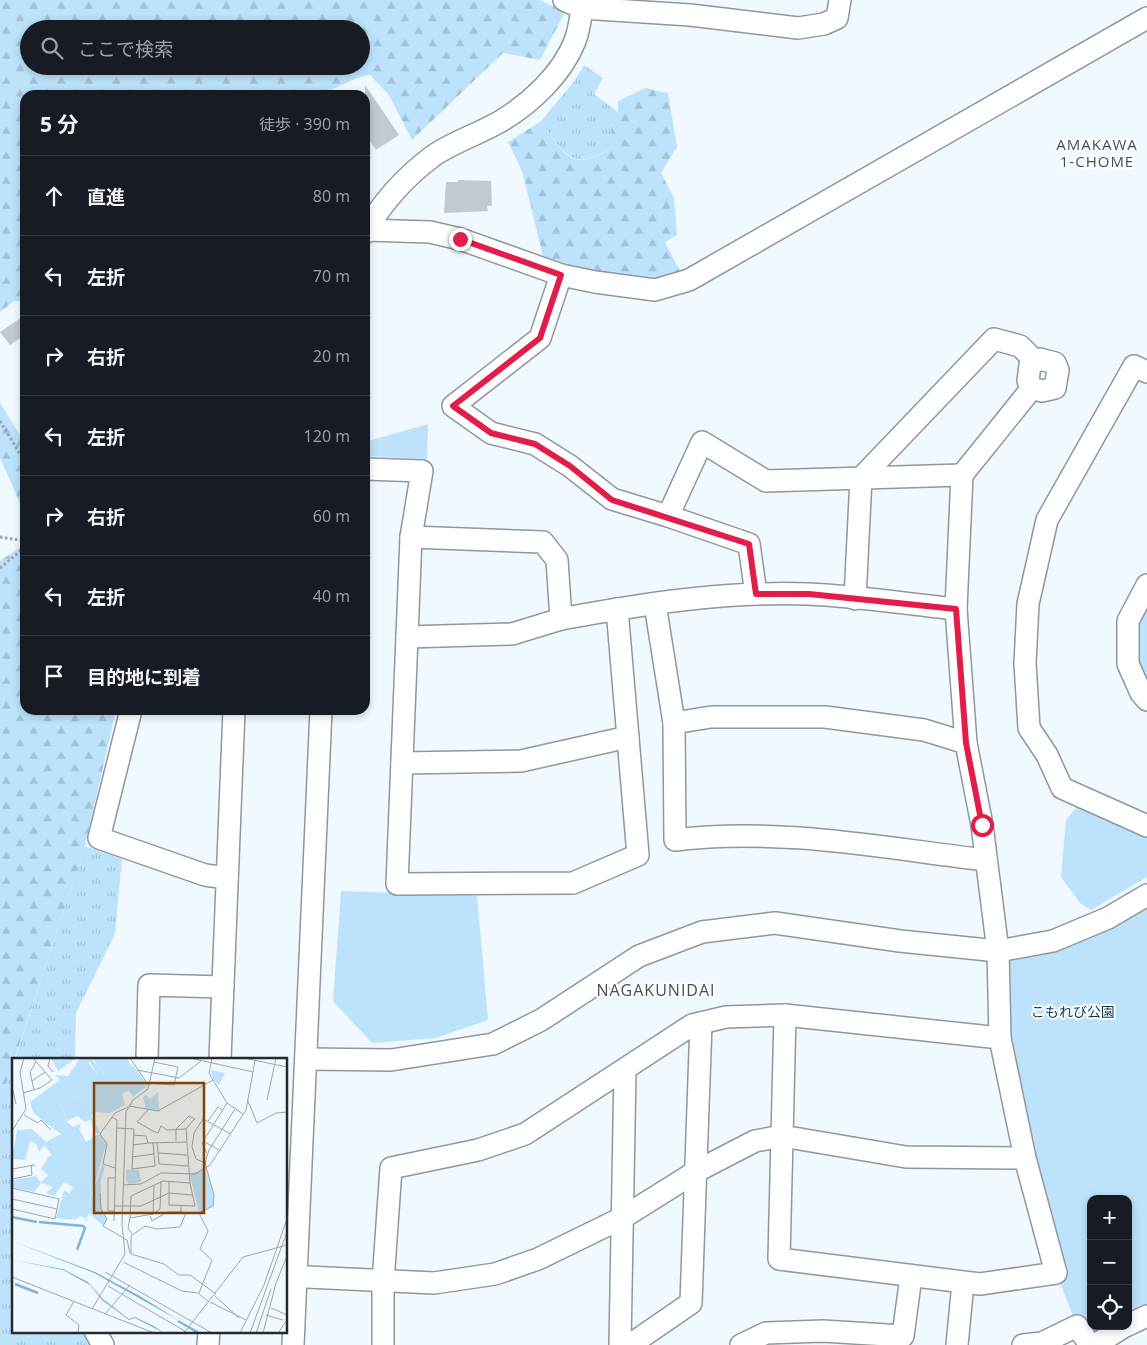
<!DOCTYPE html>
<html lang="ja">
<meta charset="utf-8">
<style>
body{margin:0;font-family:"Open Sans","Noto Sans JP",sans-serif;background:#242831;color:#f1f3f6}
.controls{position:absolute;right:15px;bottom:15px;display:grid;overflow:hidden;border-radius:10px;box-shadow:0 2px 8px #0003}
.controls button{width:45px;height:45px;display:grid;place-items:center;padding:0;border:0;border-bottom:1px solid #363941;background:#171b24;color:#f1f3f6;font:25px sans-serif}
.stop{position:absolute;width:15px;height:15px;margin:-11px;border:4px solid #e11d48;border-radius:50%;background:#fff}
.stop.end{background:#e11d48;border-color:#fff;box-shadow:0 1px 5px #0008}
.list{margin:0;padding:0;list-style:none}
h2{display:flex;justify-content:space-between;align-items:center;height:65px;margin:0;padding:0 20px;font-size:21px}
h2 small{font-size:16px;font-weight:400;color:#9ea1a6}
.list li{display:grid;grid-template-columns:32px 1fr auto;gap:15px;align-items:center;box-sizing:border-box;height:80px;padding:0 20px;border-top:1px solid #363941}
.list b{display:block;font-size:19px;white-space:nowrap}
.list em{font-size:16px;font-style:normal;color:#9ea1a6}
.icon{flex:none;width:28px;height:28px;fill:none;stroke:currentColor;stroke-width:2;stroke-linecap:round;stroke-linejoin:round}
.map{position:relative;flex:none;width:1147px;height:1345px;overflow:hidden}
.search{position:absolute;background:#171b24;box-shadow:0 2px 8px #0003;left:20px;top:20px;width:350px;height:55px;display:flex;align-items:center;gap:12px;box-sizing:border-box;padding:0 18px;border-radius:28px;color:#9ea1a6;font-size:19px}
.panel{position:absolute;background:#171b24;box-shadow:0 2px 8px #0003;left:20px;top:90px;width:350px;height:625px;border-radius:15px}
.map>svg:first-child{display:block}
.grass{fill:url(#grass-tufts)}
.forest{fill:url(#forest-firs);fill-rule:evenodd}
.green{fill:#bce3fb}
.building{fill:#c1cad0}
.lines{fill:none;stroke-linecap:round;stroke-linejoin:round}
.minor-casing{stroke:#8f989d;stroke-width:24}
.path{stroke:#9ba3a7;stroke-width:3;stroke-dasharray:2.5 2.5;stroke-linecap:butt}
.minor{stroke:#fff;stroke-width:21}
.route{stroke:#e11d48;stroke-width:6}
.labels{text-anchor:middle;stroke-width:4;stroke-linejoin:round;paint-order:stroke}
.park-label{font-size:14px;fill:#053a52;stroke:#fff}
.neighbourhood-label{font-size:15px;letter-spacing:1px;fill:#474f54;stroke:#fff}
.quarter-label{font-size:16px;letter-spacing:1px;fill:#474f54;stroke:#fff}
.inset-river{fill:none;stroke:#7ab7da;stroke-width:2.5}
.inset-road{fill:none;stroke:#9ea6aa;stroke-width:1}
.view{fill:#824207;fill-opacity:0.15;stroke:#824207;stroke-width:2.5}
.inset-edge{fill:none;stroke:#25292b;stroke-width:2.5}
</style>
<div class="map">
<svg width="1147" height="1345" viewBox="0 0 1147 1345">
<defs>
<pattern id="grass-tufts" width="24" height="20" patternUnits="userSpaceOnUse" patternTransform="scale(1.25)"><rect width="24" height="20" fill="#bce3fb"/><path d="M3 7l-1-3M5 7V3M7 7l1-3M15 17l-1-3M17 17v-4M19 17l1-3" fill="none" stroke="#a1c3d7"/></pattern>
<pattern id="forest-firs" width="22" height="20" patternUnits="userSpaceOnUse" patternTransform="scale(1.25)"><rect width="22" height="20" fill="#bce3fb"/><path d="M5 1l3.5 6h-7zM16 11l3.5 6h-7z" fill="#a1c3d7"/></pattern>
</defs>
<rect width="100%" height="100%" fill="#eff9ff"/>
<g class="grass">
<path d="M 584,65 L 603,78 L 594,94 L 618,112 L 611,127 L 612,147 C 571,174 566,153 540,122 L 573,83 Z"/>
<path d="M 85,846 L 122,859 L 115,934 L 76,1013 L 75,1059 L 15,1059 Z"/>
<path d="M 14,1061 L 14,1331 L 91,1331 L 99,1345 L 0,1345 L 0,1103 Z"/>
</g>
<g class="forest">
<path d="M 0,0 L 540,0 L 565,12 L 540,60 L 503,53 L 412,140 L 389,95 L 370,75 C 351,78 337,89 319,95 L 25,95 L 25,301 L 14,301 L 0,312 ZM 29,29 L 361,29 L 361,66 L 29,66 Z"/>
<path d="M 645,88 L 668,93 L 677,147 L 661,173 L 674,198 L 677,235 L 665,242 L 683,277 L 644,281 L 545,264 L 522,171 L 508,142 L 540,122 C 566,154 571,175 612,147 L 611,127 L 618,112 L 618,101 Z"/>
<path d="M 0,403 L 25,443 L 25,514 L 0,458 Z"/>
<path d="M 25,544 L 25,710 L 116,710 L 85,846 L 0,1103 L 0,561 Z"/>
</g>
<g class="green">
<path d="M 428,424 L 427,459 L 365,456 L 365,442 Z"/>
<path d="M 1141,594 L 1147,598 L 1147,700 L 1128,664 Z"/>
<path d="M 1077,807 L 1121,820 L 1147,833 L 1147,877 L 1091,910 L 1081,904 L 1061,877 L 1066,820 Z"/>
<path d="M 341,891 L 477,896 L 488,1020 L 435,1038 L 372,1043 L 333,1001 Z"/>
<path d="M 1147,895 L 1147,1316 L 1128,1325 L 1128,1199 L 1091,1199 L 1091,1326 L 1125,1326 L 1095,1345 L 1077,1326 L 1056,1273 L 1025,1158 L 998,951 Z"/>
</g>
<g class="building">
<path d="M 365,85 L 399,135 L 376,150 L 365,134 Z"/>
<path d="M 458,180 L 491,181 L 492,206 L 487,206 L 488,211 L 444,213 L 446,182 L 458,182 Z"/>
<path d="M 25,315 L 25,335 L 10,345 L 0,332 Z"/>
</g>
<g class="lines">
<defs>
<g id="minor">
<path d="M 564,0 L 582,8 L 690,15 L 798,28 L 824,24 L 837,18 L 840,0"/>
<path d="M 366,230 L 430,232 L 460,239 L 561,275 L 595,282 L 655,290 L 689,280 L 1147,18"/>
<path d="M 365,233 C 382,202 405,177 433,156 C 453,142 479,134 501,121 C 531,103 562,74 575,41 C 580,28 581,14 583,0"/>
<path d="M 561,275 L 540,338 L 453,406 L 491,433 L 535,444 L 570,466 L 612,499 L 668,516 L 702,442 L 766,481 L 962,475 L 956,609 L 966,743 L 982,825 L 998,951 L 1000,1038 L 1025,1158 L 1056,1273 L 980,1284 L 779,1259 L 785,1015"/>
<path d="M 1147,372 L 1134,366 L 1047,520 L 1028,604 L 1025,663 L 1029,728 L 1047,755 L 1062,788 L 1147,826"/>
<path d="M 365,469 L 422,471 L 411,537 L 397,884 L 573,883 L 638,855 L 617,609"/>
<path d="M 962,475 L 1032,388 L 1042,391 L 1055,388 L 1058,370 L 1055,363 L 1040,359 L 1030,365 L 1028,381 L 1032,388"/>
<path d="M 668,516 L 749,544 L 756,594"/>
<path d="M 411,537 L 543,542 L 557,560 L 561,619 C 642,604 725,591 808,594 C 857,596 907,604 956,609"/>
<path d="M 1147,585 L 1128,621 L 1128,664 L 1141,693 L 1147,700"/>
<path d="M 855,599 L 861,478 L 994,339 L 1020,346 L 1035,361"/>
<path d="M 655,604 L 674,723 L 675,840 C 779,827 883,848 986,860"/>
<path d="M 407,637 L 512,634 L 561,619"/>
<path d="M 131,710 L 99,838 L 205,875 L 227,878"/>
<path d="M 674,723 L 711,717 L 825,717 L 924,730 L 966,743"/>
<path d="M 402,763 L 521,761 L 628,737"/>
<path d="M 147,1059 L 149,985 L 223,987"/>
<path d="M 220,1059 L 234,710"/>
<path d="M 307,1059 L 391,1060 L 493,1044 L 541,1020 L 639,956 L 702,932 L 775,923 L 900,941 L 998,951 L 1053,941 L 1108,918 L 1147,895"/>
<path d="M 286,1276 L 434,1283 L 495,1274 L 538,1259 L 622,1218 L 697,1171 L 755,1141 L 782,1136 L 906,1157 L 1025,1158"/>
<path d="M 1128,1325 L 1147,1316"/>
<path d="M 95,1331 L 103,1345"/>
<path d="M 208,1345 L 209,1331"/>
<path d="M 293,1345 L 321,710"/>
<path d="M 383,1345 L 383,1282 L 391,1168 L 478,1150 L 525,1134 L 692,1025 L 726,1017 L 785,1015 L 1000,1038"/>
<path d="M 620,1345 L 625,1070"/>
<path d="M 630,1345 L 691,1303 L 701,1023"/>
<path d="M 741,1345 L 766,1333 L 823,1331 L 903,1336 L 911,1276"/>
<path d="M 957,1345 L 963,1283"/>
<path d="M 1023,1345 L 1042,1343 L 1077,1326 L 1090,1345"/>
<path d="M 1095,1345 L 1125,1326"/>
</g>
</defs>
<use href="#minor" class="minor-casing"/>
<g class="path">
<path d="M 0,421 L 25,462"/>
<path d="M 0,537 L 25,541"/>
<path d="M 0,568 L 25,547"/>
</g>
<use href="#minor" class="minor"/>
</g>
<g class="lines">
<path class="route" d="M 460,239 L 561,275 L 540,338 L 453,406 L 491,433 L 535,444 L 570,466 L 612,500 L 749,544 L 756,594 L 809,594 L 956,609 L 966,743 L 982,825"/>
</g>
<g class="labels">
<g class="park-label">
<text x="1073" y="1017">こもれび公園</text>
</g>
<g class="neighbourhood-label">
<text x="1097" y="150">AMAKAWA<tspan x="1097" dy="17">1-CHOME</tspan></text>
</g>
<g class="quarter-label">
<text x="656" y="996">NAGAKUNIDAI</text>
</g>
</g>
<g transform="translate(12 1058)">
<rect width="275" height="275" fill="#eff9ff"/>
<path d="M 73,0 L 78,0 L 75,3 L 85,16 L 83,21 L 70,10 ZM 80,0 L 115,0 L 119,8 L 107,20 L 95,21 ZM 48,22 L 47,40 L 37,54 L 38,58 L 31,63 L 21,54 L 18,44 ZM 72,35 L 78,62 L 73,64 L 65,58 L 55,63 L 49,46 ZM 90,107 L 93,108 L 89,123 L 89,151 L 95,163 L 90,167 L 77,155 L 73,165 L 73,160 L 68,158 L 61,163 L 62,156 L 60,162 L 44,160 L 52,132 L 76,148 Z" fill="#bce3fb"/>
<path d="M 39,0 L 63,1 L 46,13 ZM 68,0 L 79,0 L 95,21 L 102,15 L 107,20 L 120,7 L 136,27 L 121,39 L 117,33 L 110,35 L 113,47 L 98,55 L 83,54 L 79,58 L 88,74 L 85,76 L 74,52 L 72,35 L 49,46 L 55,64 L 61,69 L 67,66 L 69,68 L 67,71 L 74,84 L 87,76 L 94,87 L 76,148 L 54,142 L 61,129 L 52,124 L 42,138 L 34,135 L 41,129 L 29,125 L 36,117 L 29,111 L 36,99 L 40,97 L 32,87 L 27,94 L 24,86 L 18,83 L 13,102 L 0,101 L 5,72 L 20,71 L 34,84 L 49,76 L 31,63 L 38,58 L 33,49 L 46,41 L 39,35 L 47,27 L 48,22 L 43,17 L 56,18 ZM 73,4 L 78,4 L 85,16 L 83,21 L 71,10 ZM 146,34 L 147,52 L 134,51 L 131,39 L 134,37 L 138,41 Z" fill="#bce3fb" fill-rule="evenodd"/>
<path d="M 199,12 L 213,15 L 207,27 L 201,21 ZM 194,110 L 202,137 L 201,148 L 187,155 L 178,117 ZM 114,111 L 127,112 L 129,124 L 117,126 L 114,122 ZM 24,118 L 29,125 L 22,134 L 0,129 L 1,122 Z" fill="#bce3fb"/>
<path d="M 0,183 L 83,214 L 128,238 L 168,263 L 82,215 ZM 0,202 L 51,211 L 76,224 L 91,241 L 117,261 L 123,259 L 142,268 L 152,275 L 123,260 L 117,262 L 90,242 L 78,227 L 51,212 Z" fill="#7ab7da"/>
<path class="inset-river" d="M 0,159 L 25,164M 27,164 L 71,168 L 73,170 L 65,192M 3,226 L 26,235M 166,263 L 187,275"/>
<path class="inset-road" d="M 38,0 L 36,8 L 41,14M 118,0 L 135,25 L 162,27 L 166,9 L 142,4M 178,0 L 241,14M 200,0 L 197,15 L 201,22 L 215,45 L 231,56M 232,0 L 275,9M 125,12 L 167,20 L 189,3M 20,23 L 33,14M 0,29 L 4,46M 22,32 L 18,14 L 24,4M 11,35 L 28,30 L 40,22 L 21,0M 255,42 L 264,0M 236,43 L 245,65 L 264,55 L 275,54M 117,48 L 146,53 L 201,22M 136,52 L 125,64 L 141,73 L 146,75 L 149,68 L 155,72 L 174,71 L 178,125 L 183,148 L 157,147 L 157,123M 12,57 L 26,65 L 29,62 L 39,72M 100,59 L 105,62 L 102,163M 196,63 L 206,49 L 211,52M 105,70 L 122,71 L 120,111 L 143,108 L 141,84M 174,71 L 183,60 L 181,63M 0,73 L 14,51 L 8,14 L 12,0M 121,77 L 134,78 L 136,85 L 174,84M 164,83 L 164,71 L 177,58 L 181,60M 191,83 L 209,93M 145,84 L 147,106 L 176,108M 121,87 L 136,85M 146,95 L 175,97M 195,95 L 190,85 L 215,45M 120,99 L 142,96M 193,105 L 184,101 L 180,89 L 182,75 L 191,61 L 219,76M 103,110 L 91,106 L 95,86 L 88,76 L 103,55 L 116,49M 0,111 L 23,107M 0,121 L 20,117 L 19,107M 111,127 L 129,126 L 149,115 L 183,116 L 198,107 L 234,52 L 243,3M 142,128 L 141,156 L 118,160 L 119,138 L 151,123 L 178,125M 0,130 L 47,141 L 43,161 L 0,151M 88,135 L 89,151 L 95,161 L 91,168 L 115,182 L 118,195M 0,141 L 45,151M 102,148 L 129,148 L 157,135 L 180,137M 102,153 L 96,153 L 96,120 L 103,120M 187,155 L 196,173 L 188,191 L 200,202 L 187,235M 141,156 L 148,151 L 149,124M 138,158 L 140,163 L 155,154 L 169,154 L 169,148M 118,160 L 116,170 L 120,176M 111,204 L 170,233 L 186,235 L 197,244M 93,214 L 200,275M 0,219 L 142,275M 96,228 L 176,275M 204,236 L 178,217 L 167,217 L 152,206 L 119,196 L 119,178 L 133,168 L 145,171 L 168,169 L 174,155 L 187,155 L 201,148 L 202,137 L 193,105 L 197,92 L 223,51M 203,238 L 227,260M 62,243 L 54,257 L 67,267 L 66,275M 198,244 L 234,262M 259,250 L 275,257M 80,251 L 113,196 L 110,166 L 114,54 L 121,42 L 136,31 L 143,0M 93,256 L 118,227M 254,257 L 271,262M 172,275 L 231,199 L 275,187M 228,275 L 252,227 L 275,161M 238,275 L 275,174M 244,275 L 259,231M 251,275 L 264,225 L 275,198M 266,275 L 275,262"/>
<path class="view" d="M 82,25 L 192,25 L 192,155 L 82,155 Z"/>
<rect width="275" height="275" class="inset-edge"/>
</g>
</svg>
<div class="controls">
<button>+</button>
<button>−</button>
<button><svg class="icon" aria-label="locate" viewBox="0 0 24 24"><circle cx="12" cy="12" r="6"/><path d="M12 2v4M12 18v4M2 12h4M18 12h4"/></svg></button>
</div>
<div class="stop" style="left:982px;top:825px"></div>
<div class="stop end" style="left:460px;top:239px"></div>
<div class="search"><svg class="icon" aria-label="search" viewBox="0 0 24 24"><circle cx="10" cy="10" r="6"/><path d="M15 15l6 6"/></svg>ここで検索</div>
<section class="panel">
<h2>5 分<small>徒歩 · 390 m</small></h2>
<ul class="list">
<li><svg class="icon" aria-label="ahead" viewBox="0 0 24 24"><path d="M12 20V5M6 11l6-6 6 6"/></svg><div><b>直進</b></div><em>80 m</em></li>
<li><svg class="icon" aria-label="left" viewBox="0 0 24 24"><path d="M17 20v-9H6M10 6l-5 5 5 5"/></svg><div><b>左折</b></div><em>70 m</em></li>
<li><svg class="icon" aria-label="right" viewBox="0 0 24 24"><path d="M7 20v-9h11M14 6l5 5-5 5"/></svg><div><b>右折</b></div><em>20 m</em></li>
<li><svg class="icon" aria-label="left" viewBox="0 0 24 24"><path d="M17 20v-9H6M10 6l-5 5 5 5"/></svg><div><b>左折</b></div><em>120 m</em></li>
<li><svg class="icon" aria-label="right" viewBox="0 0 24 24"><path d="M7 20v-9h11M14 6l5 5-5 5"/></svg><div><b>右折</b></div><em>60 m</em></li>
<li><svg class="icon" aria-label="left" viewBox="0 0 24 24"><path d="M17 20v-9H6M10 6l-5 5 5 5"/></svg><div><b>左折</b></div><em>40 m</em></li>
<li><svg class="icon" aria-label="arrive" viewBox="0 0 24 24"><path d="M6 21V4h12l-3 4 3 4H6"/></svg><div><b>目的地に到着</b></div></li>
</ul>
</section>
</div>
